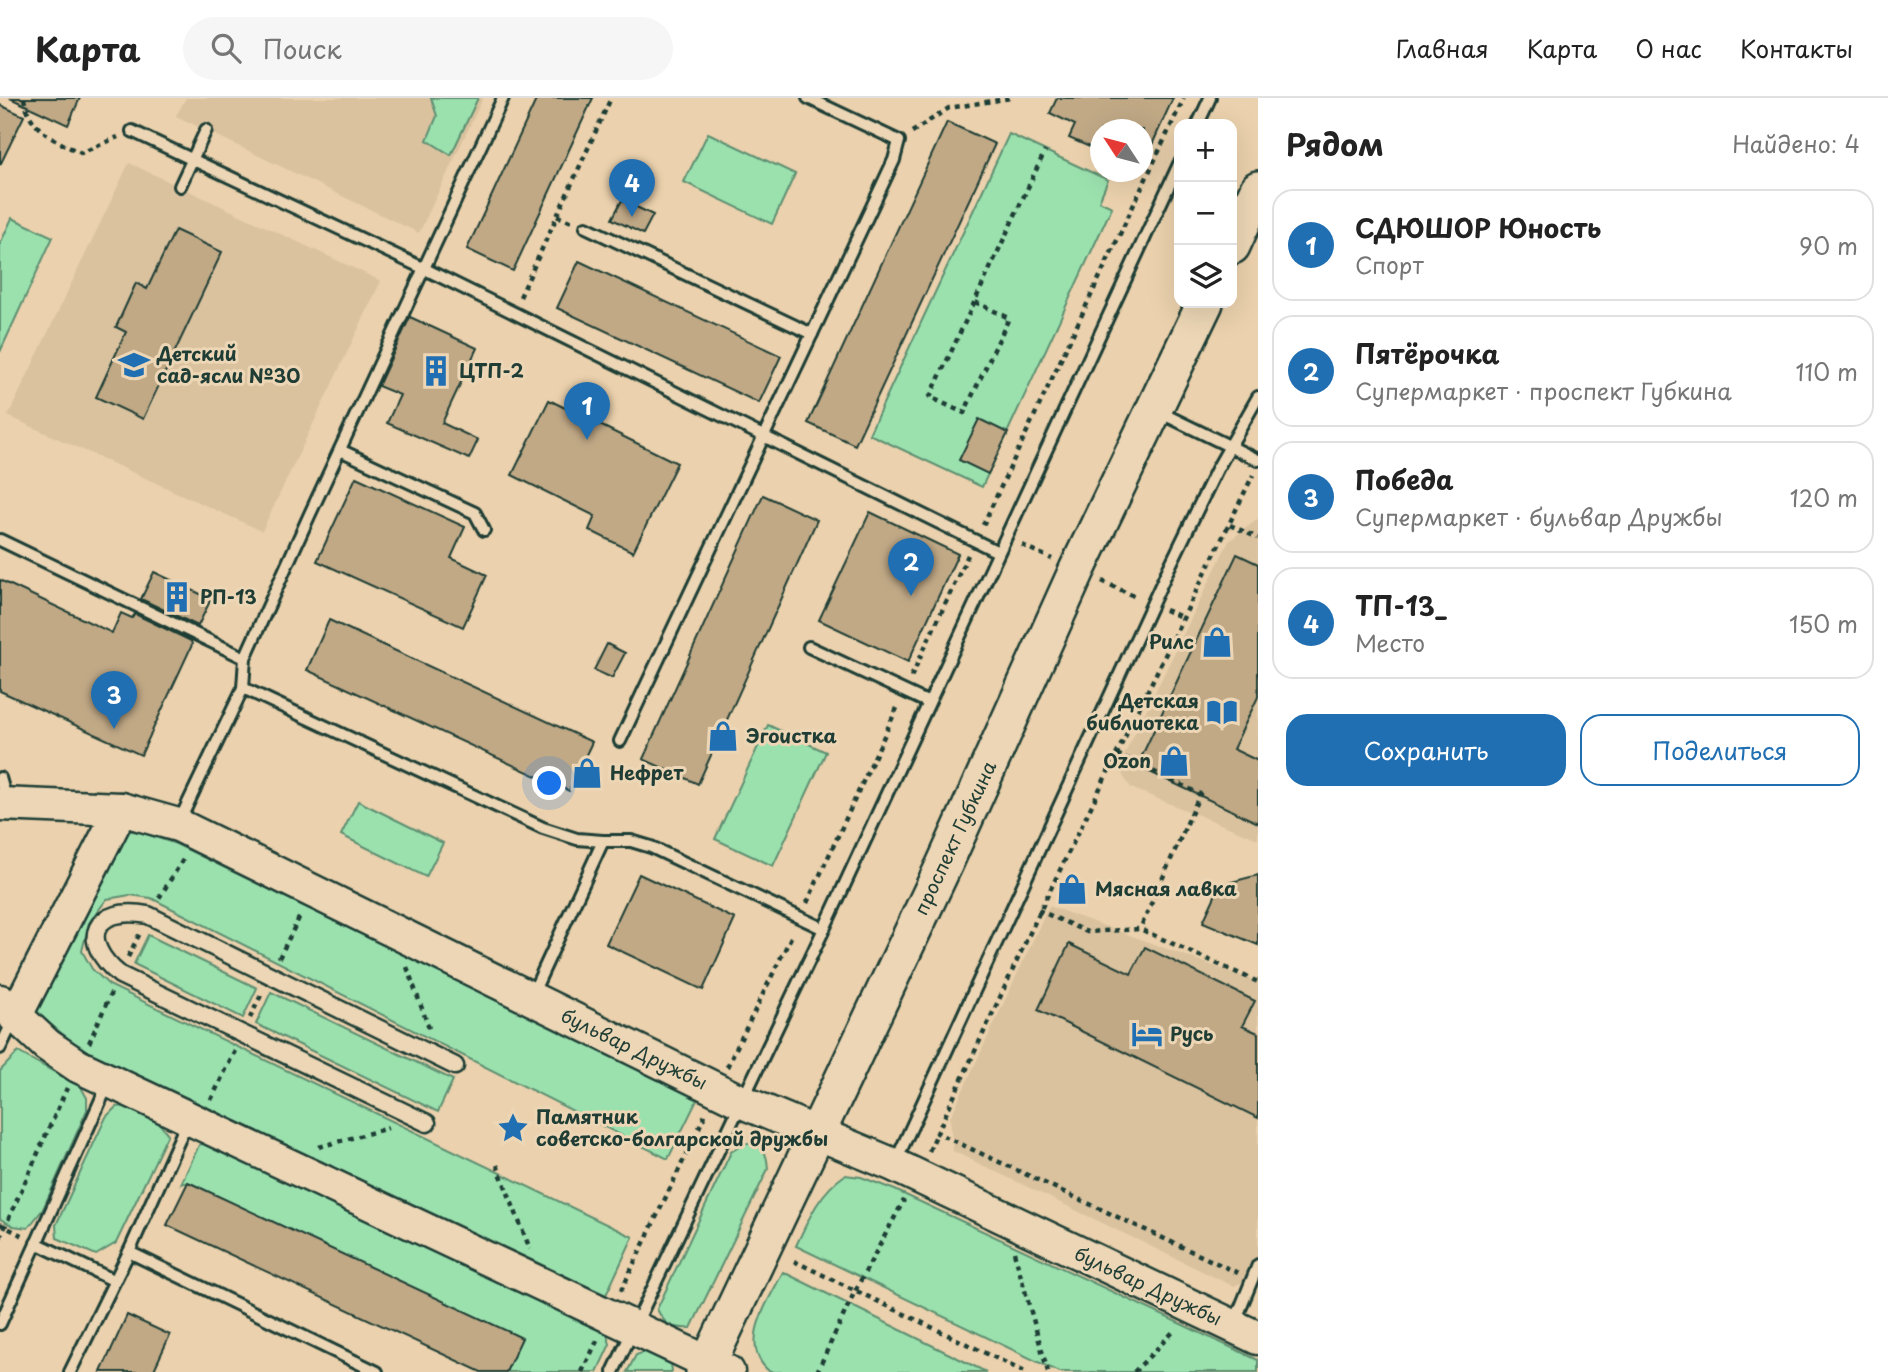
<!DOCTYPE html>
<html lang="ru">
<meta charset="utf-8">
<style>
body{margin:0;font-family:"Playpen Sans",sans-serif;background:#f6f6f6;color:#222}
.controls{position:absolute;right:21px;top:21px;display:grid;overflow:hidden;border-radius:14px;box-shadow:0 7px 28px #0002}
.controls button{width:63px;height:63px;display:grid;place-items:center;padding:0;border:0;border-bottom:2px solid #e0e0e0;background:#fff;color:#222;font:35px sans-serif}
.compass{position:absolute;left:1090px;top:21px;width:63px;height:63px;border-radius:50%;background:#fff;box-shadow:0 7px 28px #0002;rotate:306deg}
.you{position:absolute;left:550px;top:686px;width:24px;height:24px;margin:-18px;border:5px solid #fff;border-radius:50%;background:#1a73e8;box-shadow:0 0 0 10px #1a73e833}
.badge{display:grid;place-items:center;width:46px;height:46px;border-radius:50%;background:#1f6fb2;color:#fff;font-size:23px;font-weight:700}
.pin{position:absolute;translate:-50% -58px;filter:drop-shadow(0 2px 4px #0008)}
.pin::after{content:'';position:absolute;top:37px;width:24px;height:21px;background:inherit;clip-path:polygon(0 0,100% 0,50% 100%)}
.list{margin:0;padding:0;list-style:none}
h2{display:flex;justify-content:space-between;align-items:center;height:91px;margin:0;padding:0 28px;font-size:30px}
h2 small{font-size:23px;font-weight:400;color:#767676}
.list li{display:grid;grid-template-columns:46px 1fr auto;gap:21px;align-items:center;box-sizing:border-box;height:112px;margin:0 14px 14px;padding:0 14px;border:2px solid #e0e0e0;border-radius:21px}
.list b{display:block;font-size:26px;white-space:nowrap}
.list p{margin:0;font-size:23px;white-space:nowrap;color:#767676}
.list em{font-size:23px;font-style:normal;color:#767676}
.actions{display:flex;gap:14px;padding:21px 28px}
.actions a{flex:1;padding:16px 0;border:2px solid #1f6fb2;border-radius:21px;text-align:center;font-size:24px;color:#1f6fb2}
.actions .main{background:#1f6fb2;color:#fff}
.icon{flex:none;width:38px;height:38px;fill:none;stroke:currentColor;stroke-width:2;stroke-linecap:round;stroke-linejoin:round}
.map{position:relative;flex:none;width:1258px;height:1274px;overflow:hidden}
header{display:flex;align-items:center;gap:42px;box-sizing:border-box;height:98px;padding:0 35px;background:#fff;border-bottom:2px solid #e0e0e0}
header strong{font-size:33px}
nav{display:flex;gap:38px;margin-inline-start:auto;font-size:24px}
.search{width:490px;height:63px;background:#f6f6f6;display:flex;align-items:center;gap:18px;box-sizing:border-box;padding:0 24px;border-radius:38px;color:#767676;font-size:26px}
main{display:flex}
aside{flex:1;background:#fff}
.map>svg:first-child{display:block}
.built{fill:#dac29f}
.green{fill:#9be1ae;stroke:#5d8f71;stroke-width:2}
.building{fill:#c1a986;stroke:#1f3d34;stroke-width:2}
.lines{fill:none;stroke-linecap:round;stroke-linejoin:round}
.service-casing{stroke:#1f3d34;stroke-width:16}
.pedestrian-casing{stroke:#1f3d34;stroke-width:21}
.secondary-casing{stroke:#1f3d34;stroke-width:37}
.primary-casing{stroke:#1f3d34;stroke-width:40}
.path{stroke:#1f3d34;stroke-width:4.5;stroke-dasharray:5 5;stroke-linecap:butt}
.service{stroke:#ecd6b5;stroke-width:10}
.pedestrian{stroke:#ecd6b5;stroke-width:16}
.secondary{stroke:#ecd6b5;stroke-width:32}
.primary{stroke:#ecd6b5;stroke-width:35}
.labels{text-anchor:middle;stroke-width:6;stroke-linejoin:round;paint-order:stroke}
.poi-label{font-size:19px;font-weight:bold;fill:#1f3d34;stroke:#ecd6b5;text-anchor:start}
.street-label{font-size:19px;fill:#1f3d34;stroke:#ecd6b5}
</style>
<header>
<strong>Карта</strong>
<div class="search"><svg class="icon" aria-label="search" viewBox="0 0 24 24"><circle cx="10" cy="10" r="6"/><path d="M15 15l6 6"/></svg>Поиск</div>
<nav><a>Главная</a><a>Карта</a><a>О нас</a><a>Контакты</a></nav>
</header>
<main>
<div class="map">
<svg width="1258" height="1274" viewBox="0 0 1258 1274">
<rect width="100%" height="100%" fill="#ebd1ad"/>
<filter id="ink" filterUnits="userSpaceOnUse"><feTurbulence type="fractalNoise" baseFrequency=".0143" numOctaves="2"/><feDisplacementMap in="SourceGraphic" scale="14" xChannelSelector="R" yChannelSelector="G"/><feConvolveMatrix kernelMatrix="1 2 1 2 8 2 1 2 1" color-interpolation-filters="sRGB"/></filter>
<g filter="url(#ink)">
<g class="built">
<path d="M 186,0 L 483,0 L 419,135 L 176,18 Z"/>
<path d="M 129,65 L 381,183 L 262,433 L 8,318 Z"/>
<path d="M 1258,421 L 1258,741 L 1131,690 L 1118,670 L 1229,443 Z"/>
<path d="M 1049,808 L 1258,884 L 1258,1179 L 1233,1188 L 953,1053 L 950,1020 Z"/>
</g>
<g class="green">
<path d="M 431,0 L 478,0 L 451,57 L 427,42 L 437,18 Z"/>
<path d="M 708,35 L 795,76 L 772,126 L 684,84 Z"/>
<path d="M 1009,36 L 1108,82 L 1099,103 L 1112,109 L 982,389 L 869,336 Z"/>
<path d="M 12,120 L 53,139 L 0,254 L 0,146 Z"/>
<path d="M 768,627 L 826,654 L 773,768 L 715,741 Z"/>
<path d="M 358,703 L 443,745 L 426,779 L 341,737 Z"/>
<path d="M 123,732 L 140,734 L 176,746 L 698,1000 L 668,1061 L 151,800 L 130,797 L 107,801 L 89,825 L 82,853 L 92,871 L 109,887 L 633,1139 L 606,1197 L 78,949 L 31,910 Z"/>
<path d="M 148,837 L 257,890 L 243,920 L 134,866 Z"/>
<path d="M 271,894 L 453,982 L 438,1014 L 256,926 Z"/>
<path d="M 18,954 L 81,989 L 87,1000 L 87,1012 L 43,1111 L 28,1130 L 13,1128 L 0,1121 L 0,973 Z"/>
<path d="M 126,1008 L 158,1024 L 168,1036 L 116,1145 L 96,1157 L 57,1140 L 56,1127 L 106,1019 L 116,1009 Z"/>
<path d="M 206,1044 L 605,1231 L 610,1246 L 597,1274 L 506,1274 L 521,1240 L 188,1084 L 181,1086 L 199,1047 Z"/>
<path d="M 745,1045 C 763,1045 767,1054 768,1071 L 691,1230 C 672,1231 665,1228 657,1211 L 731,1054 Z"/>
<path d="M 845,1077 L 861,1079 L 895,1092 L 1258,1262 L 1258,1274 L 1059,1274 L 796,1148 C 809,1120 819,1095 845,1077 Z"/>
<path d="M 783,1174 L 986,1274 L 770,1274 C 737,1247 768,1204 783,1174 Z"/>
<path d="M 653,1251 L 671,1264 L 672,1274 L 627,1274 L 636,1257 Z"/>
</g>
<g class="building">
<path d="M 10,0 L 80,0 L 68,27 Z"/>
<path d="M 537,0 L 593,0 L 513,173 L 467,151 Z"/>
<path d="M 1057,0 L 1173,0 L 1143,67 L 1143,32 L 1101,32 L 1101,54 L 1069,40 L 1075,27 L 1050,15 Z"/>
<path d="M 0,7 L 24,18 L 0,67 Z"/>
<path d="M 947,24 L 995,46 L 855,347 L 808,325 Z"/>
<path d="M 622,102 L 653,117 L 643,136 L 612,121 Z"/>
<path d="M 175,132 L 222,154 L 143,321 L 96,299 L 126,234 L 116,229 L 136,185 L 147,191 Z"/>
<path d="M 579,163 L 781,258 L 759,305 L 557,210 Z"/>
<path d="M 410,219 L 477,250 L 442,325 L 478,342 L 469,361 L 387,325 L 400,297 L 378,288 Z"/>
<path d="M 549,302 L 677,365 L 633,454 L 589,432 L 595,418 L 512,377 Z"/>
<path d="M 979,321 L 1008,335 L 988,376 L 959,362 Z"/>
<path d="M 356,379 L 465,429 L 451,460 L 487,477 L 463,529 L 317,463 Z"/>
<path d="M 763,397 L 817,422 L 698,686 L 643,661 Z"/>
<path d="M 870,414 L 958,456 L 908,564 L 819,522 Z"/>
<path d="M 1237,456 L 1258,466 L 1258,599 L 1233,651 L 1258,663 L 1258,725 L 1137,668 Z"/>
<path d="M 154,474 L 211,501 L 198,528 L 141,501 Z"/>
<path d="M 0,482 L 112,535 L 121,515 L 132,520 L 135,516 L 191,543 L 192,547 L 141,657 L 0,593 Z"/>
<path d="M 329,522 L 592,644 L 569,693 L 307,572 Z"/>
<path d="M 607,546 L 625,555 L 612,580 L 594,572 Z"/>
<path d="M 639,776 L 735,821 L 703,892 L 606,846 Z"/>
<path d="M 1258,777 L 1258,847 L 1203,824 L 1220,787 Z"/>
<path d="M 1069,846 L 1131,876 L 1145,849 L 1255,903 L 1242,928 L 1258,935 L 1258,1020 L 1038,912 Z"/>
<path d="M 188,1084 L 522,1240 L 506,1274 L 481,1274 L 167,1127 Z"/>
<path d="M 127,1217 L 170,1237 L 153,1274 L 101,1274 Z"/>
</g>
<g class="lines">
<defs>
<g id="service">
<path d="M 1198,26 L 1210,0"/>
<path d="M 132,33 L 425,171 L 998,454"/>
<path d="M 180,88 L 206,32"/>
<path d="M 586,129 L 812,236"/>
<path d="M 1157,313 L 1258,362"/>
<path d="M 340,352 L 475,415 L 484,432"/>
<path d="M 0,442 L 245,560"/>
<path d="M 809,549 L 927,604"/>
<path d="M 243,590 L 543,730 L 577,741 L 603,743"/>
<path d="M 620,643 L 894,62 L 899,43 L 808,0"/>
<path d="M 0,680 L 7,704"/>
<path d="M 179,724 L 243,590 L 245,560 L 309,418 L 503,0"/>
<path d="M 532,897 L 603,743 L 631,743 L 651,749 L 824,831"/>
<path d="M 0,950 L 14,921"/>
<path d="M 895,1065 L 1165,478 L 1217,371 L 1258,299"/>
<path d="M 36,1145 L 113,1182"/>
<path d="M 129,1154 L 188,1022"/>
<path d="M 0,1226 L 108,986"/>
<path d="M 1234,1226 L 1258,1167"/>
<path d="M 70,1274 L 129,1154 L 377,1274"/>
<path d="M 613,1274 L 824,831 L 1179,66"/>
</g>
<path id="pedestrian" d="M 427,1025 L 120,877 C 77,842 94,807 148,817 L 455,968"/>
<g id="secondary">
<path d="M 0,706 L 121,711 L 178,727 L 740,1003 L 894,1067 L 1258,1240"/>
<path d="M 0,903 L 47,947 L 78,968 L 728,1274"/>
<path d="M 15,919 L 121,711"/>
</g>
<g id="primary">
<path d="M 1232,148 L 1258,91"/>
<path d="M 704,1274 L 945,765 L 1077,472 L 1205,205"/>
</g>
</defs>
<use href="#service" class="service-casing"/>
<use href="#pedestrian" class="pedestrian-casing"/>
<use href="#secondary" class="secondary-casing"/>
<use href="#primary" class="primary-casing"/>
<g class="path">
<path d="M 24,0 C 29,32 54,42 81,55 L 118,39"/>
<path d="M 912,34 L 949,10 L 1011,0"/>
<path d="M 557,118 L 572,124"/>
<path d="M 520,199 L 611,0"/>
<path d="M 975,204 L 1009,220 L 964,315 L 930,299 L 1045,53"/>
<path d="M 983,427 L 1184,0"/>
<path d="M 1230,427 L 1258,440"/>
<path d="M 1022,447 L 1052,461"/>
<path d="M 1102,483 L 1138,500"/>
<path d="M 1165,512 L 1184,520"/>
<path d="M 911,579 L 968,457"/>
<path d="M 1117,656 L 1200,696 L 1140,831"/>
<path d="M 159,800 L 184,760"/>
<path d="M 807,805 L 897,610"/>
<path d="M 1038,812 L 1087,834 L 1140,831 L 1258,884"/>
<path d="M 128,859 L 140,835"/>
<path d="M 279,860 L 300,818"/>
<path d="M 407,869 L 430,933"/>
<path d="M 250,920 L 263,893"/>
<path d="M 89,945 L 111,895"/>
<path d="M 727,969 L 793,835"/>
<path d="M 211,1002 L 235,953"/>
<path d="M 319,1049 L 388,1030"/>
<path d="M 929,1053 L 937,1035"/>
<path d="M 497,1067 L 530,1151"/>
<path d="M 0,1126 L 23,1138"/>
<path d="M 0,1140 L 67,990"/>
<path d="M 1014,1154 L 1048,1274"/>
<path d="M 794,1163 L 1025,1274"/>
<path d="M 1238,1175 L 937,1035 L 1040,813 L 1253,377"/>
<path d="M 621,1193 L 706,1015"/>
<path d="M 582,1274 L 597,1243"/>
<path d="M 817,1274 L 855,1193 L 904,1102"/>
<path d="M 1134,1274 L 1175,1232"/>
</g>
<use href="#service" class="service"/>
<use href="#pedestrian" class="pedestrian"/>
<use href="#secondary" class="secondary"/>
<use href="#primary" class="primary"/>
</g>
</g>
<defs>
<symbol id="school-bare" viewBox="-9 -9 18 18"><path d="M0-5L7-2L0 1L-7-2ZM-4 1L0 2.5L4 1V4Q0 6-4 4Z" fill="#1f6fb2" stroke="#ecd6b5" stroke-width="2.5" paint-order="stroke"/></symbol>
<symbol id="building-bare" viewBox="-9 -9 18 18"><path d="M-4-6H4V6H1V3H-1V6H-4ZM-2.5-4.3h1.7v1.8h-1.7ZM.8-4.3h1.7v1.8H.8ZM-2.5-1h1.7V.8h-1.7ZM.8-1h1.7V.8H.8Z" fill="#1f6fb2" stroke="#ecd6b5" stroke-width="2.5" paint-order="stroke"/></symbol>
<symbol id="shop-bare" viewBox="-9 -9 18 18"><path d="M-5-2.5h2.3a2.7 3.5 0 0 1 5.4 0H5L5.5 6h-11ZM-1.5-2.5h3a1.5 2.3 0 0 0-3 0Z" fill="#1f6fb2" stroke="#ecd6b5" stroke-width="2.5" paint-order="stroke"/></symbol>
<symbol id="library-bare" viewBox="-9 -9 18 18"><path d="M-6-4Q-3-5.5-.7-3.5V5Q-3 3-6 4ZM6-4Q3-5.5 .7-3.5V5Q3 3 6 4Z" fill="#1f6fb2" stroke="#ecd6b5" stroke-width="2.5" paint-order="stroke"/></symbol>
<symbol id="hotel-bare" viewBox="-9 -9 18 18"><path d="M-6-4.5h1.5V1H6V5H4.5V3h-9V5H-6ZM-4 0a1.8 1.8 0 1 1 3.6 0ZM.5 0V-2.5h3Q6-2.5 6 0Z" fill="#1f6fb2" stroke="#ecd6b5" stroke-width="2.5" paint-order="stroke"/></symbol>
<symbol id="sight-bare" viewBox="-9 -9 18 18"><path d="M0-6L1.8-2.2L6-1.7L2.9 1.2L3.7 5.4L0 3.3L-3.7 5.4L-2.9 1.2L-6-1.7L-1.8-2.2Z" fill="#1f6fb2" stroke="#ecd6b5" stroke-width="2.5" paint-order="stroke"/></symbol>
</defs>
<g fill-rule="evenodd">
<use href="#school-bare" x="112" y="245" width="44" height="44"/>
<use href="#building-bare" x="414" y="251" width="44" height="44"/>
<use href="#building-bare" x="155" y="477" width="44" height="44"/>
<use href="#shop-bare" x="1195" y="522" width="44" height="44"/>
<use href="#library-bare" x="1200" y="592" width="44" height="44"/>
<use href="#shop-bare" x="701" y="616" width="44" height="44"/>
<use href="#shop-bare" x="1152" y="641" width="44" height="44"/>
<use href="#shop-bare" x="565" y="653" width="44" height="44"/>
<use href="#shop-bare" x="1050" y="769" width="44" height="44"/>
<use href="#hotel-bare" x="1125" y="914" width="44" height="44"/>
<use href="#sight-bare" x="491" y="1008" width="44" height="44"/>
</g>
<g class="labels">
<g class="poi-label">
<text x="157" y="263">Детский<tspan x="157" dy="22">сад-ясли №30</tspan></text>
<text x="459" y="280">ЦТП-2</text>
<text x="200" y="506">РП-13</text>
<text x="1194" y="551" text-anchor="end">Рилс</text>
<text x="1199" y="610" text-anchor="end">Детская<tspan x="1199" dy="22">библиотека</tspan></text>
<text x="746" y="645">Эгоистка</text>
<text x="1151" y="670" text-anchor="end">Ozon</text>
<text x="610" y="682">Нефрет</text>
<text x="1095" y="798">Мясная лавка</text>
<text x="1170" y="943">Русь</text>
<text x="536" y="1026">Памятник<tspan x="536" dy="22">советско-болгарской дружбы</tspan></text>
</g>
<g class="street-label">
<text transform="translate(955 740) rotate(-65)" y="7">проспект Губкина</text>
<text transform="translate(634 951) rotate(26)" y="7">бульвар Дружбы</text>
<text transform="translate(1148 1188) rotate(25)" y="7">бульвар Дружбы</text>
</g>
</g>
</svg>
<div class="controls">
<button>+</button>
<button>−</button>
<button><svg class="icon" aria-label="layers" viewBox="0 0 24 24"><path d="M12 4l9 5-9 5-9-5zM3 14l9 5 9-5"/></svg></button>
</div>
<svg class="compass" viewBox="-18 -18 36 36"><path d="M0-13l5 13h-10z" fill="#e53935"/><path d="M0 13l5-13h-10z" fill="#767676"/></svg>
<div class="you"></div>
<div class="pin badge" style="left:587px;top:342px">1</div>
<div class="pin badge" style="left:911px;top:498px">2</div>
<div class="pin badge" style="left:114px;top:631px">3</div>
<div class="pin badge" style="left:632px;top:119px">4</div>
</div>
<aside>
<h2>Рядом<small>Найдено: 4</small></h2>
<ul class="list">
<li><span class="badge">1</span><div><b>СДЮШОР Юность</b><p>Спорт</p></div><em>90 m</em></li>
<li><span class="badge">2</span><div><b>Пятёрочка</b><p>Супермаркет · проспект Губкина</p></div><em>110 m</em></li>
<li><span class="badge">3</span><div><b>Победа</b><p>Супермаркет · бульвар Дружбы</p></div><em>120 m</em></li>
<li><span class="badge">4</span><div><b>ТП-13_</b><p>Место</p></div><em>150 m</em></li>
</ul>
<div class="actions"><a class="main">Сохранить</a><a>Поделиться</a></div>
</aside>
</main>
